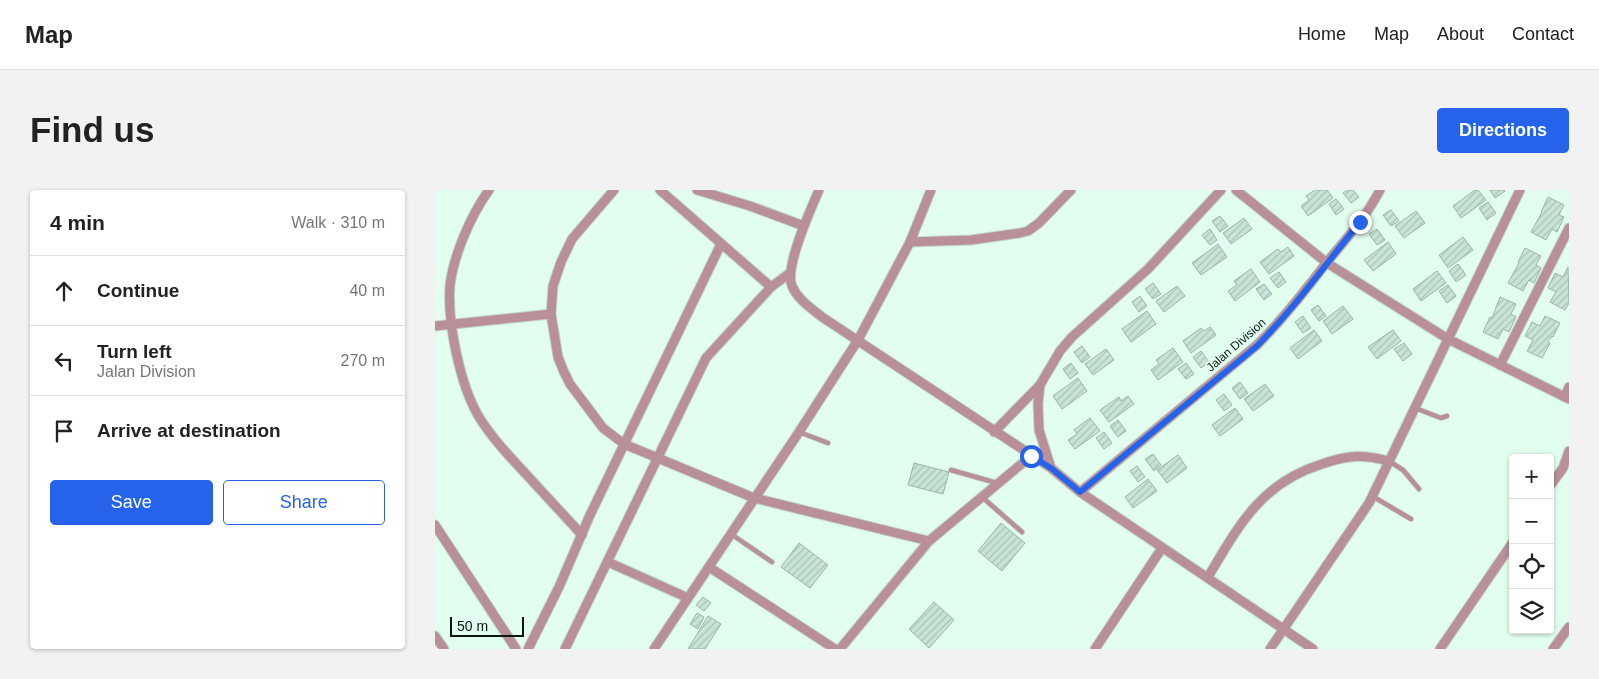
<!DOCTYPE html>
<meta charset="utf-8">
<style>
body{margin:0;font-family:Arial,sans-serif;background:#f2f2f2;color:#222}
.controls{position:absolute;right:15px;bottom:15px;display:grid;overflow:hidden;border-radius:5px;box-shadow:0 1px 4px #0004}
.controls button{width:45px;height:45px;display:grid;place-items:center;padding:0;border:0;border-bottom:1px solid #e0e0e0;background:#fff;color:#222;font:25px sans-serif}
.scale{position:absolute;left:15px;bottom:12px;width:74px;box-sizing:border-box;padding-left:5px;border:2px solid #0c1611;border-top:0;font-size:14px;line-height:18px;white-space:nowrap;color:#0c1611;-webkit-text-stroke:4px #e2feef;paint-order:stroke}
.stop{position:absolute;width:15px;height:15px;margin:-11px;border:4px solid #2563eb;border-radius:50%;background:#fff}
.stop.end{background:#2563eb;border-color:#fff;box-shadow:0 1px 5px #0008}
.list{margin:0;padding:0;list-style:none}
h2{display:flex;justify-content:space-between;align-items:center;height:65px;margin:0;padding:0 20px;font-size:21px}
h2 small{font-size:16px;font-weight:400;color:#767676}
.list li{display:grid;grid-template-columns:32px 1fr auto;gap:15px;align-items:center;box-sizing:border-box;height:70px;padding:0 20px;border-top:1px solid #e0e0e0}
.list b{display:block;font-size:19px;white-space:nowrap}
.list p{margin:0;font-size:16px;white-space:nowrap;color:#767676}
.list em{font-size:16px;font-style:normal;color:#767676}
.actions{display:flex;gap:10px;padding:15px 20px}
.actions a{flex:1;padding:11px 0;border:1px solid #2563eb;border-radius:5px;text-align:center;font-size:18px;color:#2563eb}
.actions .main{background:#2563eb;color:#fff}
.icon{flex:none;width:28px;height:28px;fill:none;stroke:currentColor;stroke-width:2;stroke-linecap:round;stroke-linejoin:round}
.map{position:relative;flex:none;width:1134px;height:459px;overflow:hidden;border-radius:5px}
header{display:flex;align-items:center;gap:30px;box-sizing:border-box;height:70px;padding:0 25px;background:#fff;border-bottom:1px solid #e0e0e0}
header strong{font-size:24px}
nav{display:flex;gap:28px;margin-inline-start:auto;font-size:18px}
.intro{display:flex;align-items:center;justify-content:space-between;box-sizing:border-box;height:120px;padding:0 30px}
h1{margin:0;font-size:35px}
.button{padding:12px 22px;border-radius:5px;background:#2563eb;color:#fff;font-size:18px;font-weight:700}
main{display:flex;gap:30px;padding:0 30px}
aside{flex:1;background:#fff;border-radius:5px;box-shadow:0 1px 4px #0004}
.map>svg:first-child{display:block}
.building{fill:url(#building-hatch);stroke:#9bb6a8}
.lines{fill:none;stroke-linecap:round;stroke-linejoin:round}
.lane-casing{stroke:#c0d9cb;stroke-width:6}
.street-casing{stroke:#c0d9cb;stroke-width:11}
.lane{stroke:#b9909a;stroke-width:4.5}
.street{stroke:#b9909a;stroke-width:9}
.route{stroke:#2563eb;stroke-width:6}
.labels{text-anchor:middle;stroke-width:4;stroke-linejoin:round;paint-order:stroke}
.street-label{font-size:12px;fill:#0c1611;stroke:#e2feef}
</style>
<header>
<strong>Map</strong>
<nav><a>Home</a><a>Map</a><a>About</a><a>Contact</a></nav>
</header>
<div class="intro"><h1>Find us</h1><a class="button">Directions</a></div>
<main>
<aside>
<h2>4 min<small>Walk · 310 m</small></h2>
<ul class="list">
<li><svg class="icon" aria-label="ahead" viewBox="0 0 24 24"><path d="M12 20V5M6 11l6-6 6 6"/></svg><div><b>Continue</b></div><em>40 m</em></li>
<li><svg class="icon" aria-label="left" viewBox="0 0 24 24"><path d="M17 20v-9H6M10 6l-5 5 5 5"/></svg><div><b>Turn left</b><p>Jalan Division</p></div><em>270 m</em></li>
<li><svg class="icon" aria-label="arrive" viewBox="0 0 24 24"><path d="M6 21V4h12l-3 4 3 4H6"/></svg><div><b>Arrive at destination</b></div></li>
</ul>
<div class="actions"><a class="main">Save</a><a>Share</a></div>
</aside>
<div class="map">
<svg width="1134" height="459" viewBox="0 0 1134 459">
<defs>
<pattern id="building-hatch" width="6" height="6" patternUnits="userSpaceOnUse" patternTransform="scale(1.25)"><rect width="6" height="6" fill="#c8e4d6"/><path d="M-1 1l2-2M0 6l6-6M5 7l2-2" fill="none" stroke="#abc3b7"/></pattern>
</defs>
<rect width="100%" height="100%" fill="#e2feef"/>
<g class="building">
<path d="M 880,0 L 892,0 L 898,8 L 873,26 L 866,16 L 874,10 L 871,6 Z"/>
<path d="M 912,0 L 918,0 L 924,7 L 916,13 L 908,3 Z"/>
<path d="M 1040,0 L 1043,0 L 1051,10 L 1026,28 L 1018,16 Z"/>
<path d="M 1055,0 L 1069,0 L 1070,1 L 1060,8 Z"/>
<path d="M 1113,7 L 1129,15 L 1124,25 L 1129,27 L 1122,42 L 1117,39 L 1111,50 L 1096,42 L 1107,22 L 1106,22 Z"/>
<path d="M 901,9 L 909,19 L 901,25 L 894,14 Z"/>
<path d="M 1053,12 L 1061,23 L 1052,30 L 1044,18 Z"/>
<path d="M 956,20 L 964,31 L 956,36 L 948,25 Z"/>
<path d="M 981,21 L 990,33 L 969,48 L 960,36 Z"/>
<path d="M 785,26 L 793,36 L 785,42 L 777,31 Z"/>
<path d="M 809,28 L 817,39 L 796,54 L 788,43 Z"/>
<path d="M 775,39 L 782,50 L 775,55 L 767,45 Z"/>
<path d="M 942,39 L 950,50 L 942,55 L 934,44 Z"/>
<path d="M 1028,47 L 1038,60 L 1013,78 L 1004,65 Z"/>
<path d="M 953,52 L 961,64 L 938,81 L 929,70 Z"/>
<path d="M 783,54 L 792,67 L 766,85 L 757,73 Z"/>
<path d="M 853,57 L 859,66 L 834,84 L 825,72 L 843,59 L 846,62 Z"/>
<path d="M 1090,58 L 1106,66 L 1101,75 L 1106,78 L 1099,93 L 1094,90 L 1088,101 L 1073,93 L 1084,73 L 1083,72 Z"/>
<path d="M 1023,74 L 1031,85 L 1021,92 L 1014,81 Z"/>
<path d="M 1133,77 L 1134,113 L 1130,120 L 1115,112 L 1121,102 L 1113,98 L 1120,83 L 1128,87 Z"/>
<path d="M 816,79 L 825,92 L 800,111 L 793,101 L 802,95 L 799,91 Z"/>
<path d="M 1002,81 L 1011,93 L 986,111 L 978,99 Z"/>
<path d="M 844,82 L 851,92 L 843,98 L 835,88 Z"/>
<path d="M 718,93 L 726,104 L 718,109 L 710,99 Z"/>
<path d="M 829,94 L 837,104 L 829,110 L 821,99 Z"/>
<path d="M 1013,95 L 1021,106 L 1012,113 L 1004,101 Z"/>
<path d="M 742,96 L 750,106 L 729,122 L 721,111 Z"/>
<path d="M 705,106 L 712,116 L 704,122 L 697,112 Z"/>
<path d="M 1065,107 L 1081,114 L 1076,124 L 1081,127 L 1074,142 L 1068,139 L 1063,149 L 1048,142 L 1055,127 L 1057,128 Z"/>
<path d="M 883,115 L 891,126 L 884,131 L 876,120 Z"/>
<path d="M 908,116 L 918,129 L 897,144 L 888,131 Z"/>
<path d="M 712,121 L 721,134 L 696,152 L 687,139 Z"/>
<path d="M 868,126 L 876,138 L 868,143 L 860,132 Z"/>
<path d="M 1110,126 L 1125,133 L 1118,147 L 1117,146 L 1113,152 L 1115,153 L 1107,168 L 1092,161 L 1098,150 L 1090,146 L 1097,132 L 1105,136 Z"/>
<path d="M 775,137 L 781,145 L 756,163 L 748,151 L 766,138 L 769,141 Z"/>
<path d="M 879,140 L 887,151 L 863,169 L 855,158 Z"/>
<path d="M 958,140 L 966,151 L 942,169 L 933,157 Z"/>
<path d="M 969,153 L 977,164 L 968,171 L 959,159 Z"/>
<path d="M 647,156 L 655,167 L 647,173 L 639,162 Z"/>
<path d="M 738,158 L 748,172 L 723,190 L 716,180 L 724,174 L 721,170 Z"/>
<path d="M 671,159 L 679,170 L 658,185 L 650,174 Z"/>
<path d="M 766,161 L 774,172 L 766,178 L 758,167 Z"/>
<path d="M 636,173 L 643,183 L 635,189 L 628,179 Z"/>
<path d="M 751,173 L 759,184 L 751,189 L 743,179 Z"/>
<path d="M 643,188 L 652,201 L 627,219 L 618,206 Z"/>
<path d="M 805,192 L 813,203 L 805,209 L 797,198 Z"/>
<path d="M 830,194 L 839,206 L 818,221 L 809,209 Z"/>
<path d="M 789,204 L 797,215 L 789,221 L 781,210 Z"/>
<path d="M 693,206 L 699,214 L 674,232 L 665,220 L 684,207 L 686,211 Z"/>
<path d="M 800,218 L 808,229 L 785,246 L 777,235 Z"/>
<path d="M 655,228 L 665,241 L 640,259 L 633,250 L 642,244 L 639,240 Z"/>
<path d="M 683,230 L 691,241 L 683,247 L 675,236 Z"/>
<path d="M 669,242 L 677,253 L 669,259 L 661,248 Z"/>
<path d="M 718,264 L 726,275 L 719,281 L 710,269 Z"/>
<path d="M 743,265 L 752,278 L 732,293 L 722,280 Z"/>
<path d="M 479,273 L 514,282 L 508,304 L 473,295 Z"/>
<path d="M 702,276 L 710,287 L 703,292 L 695,281 Z"/>
<path d="M 713,289 L 722,301 L 698,318 L 690,307 Z"/>
<path d="M 566,333 L 590,353 L 567,381 L 543,361 Z"/>
<path d="M 364,353 L 393,375 L 375,398 L 346,377 Z"/>
<path d="M 268,407 L 276,413 L 269,421 L 261,415 Z"/>
<path d="M 499,412 L 519,430 L 494,458 L 474,439 Z"/>
<path d="M 262,423 L 269,427 L 263,439 L 255,434 Z"/>
<path d="M 273,426 L 286,434 L 270,459 L 253,459 Z"/>
</g>
<g class="lines">
<defs>
<g id="lane">
<path d="M 980,218 L 1006,228 L 1012,226"/>
<path d="M 364,242 L 393,253"/>
<path d="M 954,271 L 968,280 L 984,299"/>
<path d="M 516,280 L 562,293"/>
<path d="M 937,306 L 976,329"/>
<path d="M 547,307 L 587,342"/>
<path d="M 296,344 L 337,372"/>
</g>
<g id="street">
<path d="M 54,0 C 36,25 19,64 15,95 C 12,132 25,195 44,227 C 57,248 74,266 90,283 C 109,304 128,324 147,345"/>
<path d="M 179,0 L 137,49 L 126,72 L 118,96 L 116,124 L 123,167 L 129,182 L 135,194 L 168,238 L 189,254 L 319,308 L 494,351"/>
<path d="M 225,0 L 336,97"/>
<path d="M 262,0 L 315,16 L 369,36"/>
<path d="M 384,0 C 376,19 349,77 357,96 C 363,110 376,118 387,127 L 616,278 L 645,302 L 878,459"/>
<path d="M 801,0 L 892,73 L 1013,149 L 1134,209"/>
<path d="M 475,52 L 536,50 L 585,43 L 593,41 L 604,33 L 636,0"/>
<path d="M 0,136 L 116,124"/>
<path d="M 1065,175 L 1134,38"/>
<path d="M 1130,207 L 1134,197"/>
<path d="M 559,242 L 605,195"/>
<path d="M 616,278 L 604,240 L 603,214 L 605,195 L 625,161 L 637,147 L 713,79 L 786,0"/>
<path d="M 1115,296 L 1128,278 L 1134,261"/>
<path d="M 645,302 L 822,155 C 848,129 870,101 892,72 C 911,49 931,27 945,0"/>
<path d="M 0,335 L 81,459"/>
<path d="M 173,372 L 253,408"/>
<path d="M 274,377 L 400,459"/>
<path d="M 773,387 C 804,335 826,293 887,274 C 913,265 928,264 954,271"/>
<path d="M 0,446 L 9,459"/>
<path d="M 93,459 L 124,397 L 155,325 L 286,54"/>
<path d="M 130,459 L 271,168 L 336,97 L 355,83"/>
<path d="M 219,459 L 364,242 L 423,150 L 475,52 L 496,0"/>
<path d="M 405,459 L 494,351 L 596,266"/>
<path d="M 660,459 L 727,358"/>
<path d="M 835,459 L 934,313 L 1085,0"/>
<path d="M 1005,459 L 1078,352"/>
<path d="M 1118,459 L 1134,437"/>
</g>
</defs>
<use href="#lane" class="lane-casing"/>
<use href="#street" class="street-casing"/>
<use href="#lane" class="lane"/>
<use href="#street" class="street"/>
</g>
<g class="lines">
<path class="route" d="M 596,266 L 616,278 L 645,302 L 822,156 C 860,117 891,74 925,32"/>
</g>
<g class="labels">
<g class="street-label">
<text transform="translate(801 155) rotate(-41)" y="4">Jalan Division</text>
</g>
</g>
</svg>
<div class="controls">
<button>+</button>
<button>−</button>
<button><svg class="icon" aria-label="locate" viewBox="0 0 24 24"><circle cx="12" cy="12" r="6"/><path d="M12 2v4M12 18v4M2 12h4M18 12h4"/></svg></button>
<button><svg class="icon" aria-label="layers" viewBox="0 0 24 24"><path d="M12 4l9 5-9 5-9-5zM3 14l9 5 9-5"/></svg></button>
</div>
<div class="scale">50 m</div>
<div class="stop" style="left:596px;top:266px"></div>
<div class="stop end" style="left:925px;top:32px"></div>
</div>
</main>
